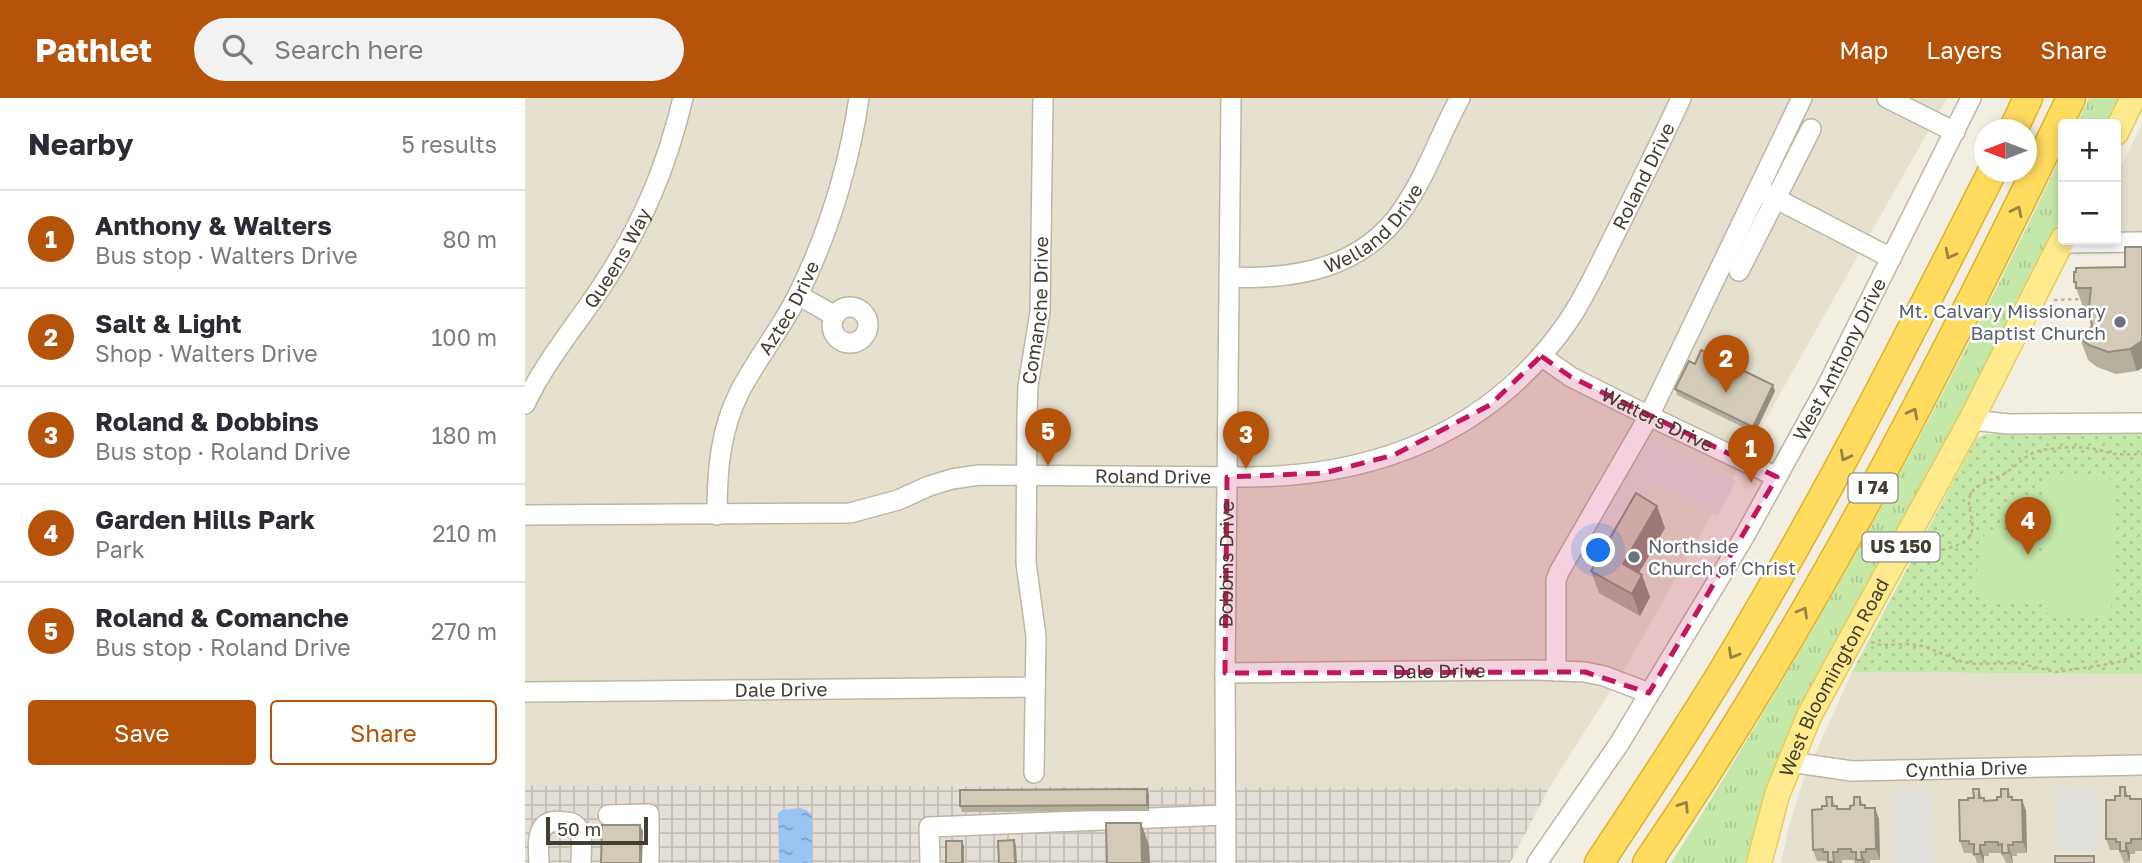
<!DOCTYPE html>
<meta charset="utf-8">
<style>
body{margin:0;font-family:"Golos Text",sans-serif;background:#f2f2f3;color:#2b2b33}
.controls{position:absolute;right:21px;top:21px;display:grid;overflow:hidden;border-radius:7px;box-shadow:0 4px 10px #0003}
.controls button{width:63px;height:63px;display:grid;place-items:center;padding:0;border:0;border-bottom:2px solid #e1e1e2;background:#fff;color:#2b2b33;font:35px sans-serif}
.compass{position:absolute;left:1449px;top:21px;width:63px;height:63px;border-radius:50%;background:#fff;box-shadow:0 4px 10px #0003;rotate:270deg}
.scale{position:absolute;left:21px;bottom:18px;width:102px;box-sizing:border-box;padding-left:7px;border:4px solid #433e32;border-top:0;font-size:19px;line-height:24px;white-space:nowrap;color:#433e32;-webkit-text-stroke:5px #fff;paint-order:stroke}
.you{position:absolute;left:1074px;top:453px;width:24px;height:24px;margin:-18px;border:5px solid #fff;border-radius:50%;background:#1a73e8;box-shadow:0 0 0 10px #1a73e833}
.badge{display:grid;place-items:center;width:46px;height:46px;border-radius:50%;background:#b45309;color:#fff;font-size:23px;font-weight:700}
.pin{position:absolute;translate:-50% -58px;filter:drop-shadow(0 2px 4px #0008)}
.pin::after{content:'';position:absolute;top:37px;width:24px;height:21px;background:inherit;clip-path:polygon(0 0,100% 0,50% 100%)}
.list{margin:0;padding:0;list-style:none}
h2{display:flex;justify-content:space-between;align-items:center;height:91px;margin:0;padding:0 28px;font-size:30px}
h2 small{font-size:23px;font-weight:400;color:#7c7c81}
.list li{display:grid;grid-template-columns:46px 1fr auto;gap:21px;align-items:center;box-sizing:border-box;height:98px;padding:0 28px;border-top:2px solid #e1e1e2}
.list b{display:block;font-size:26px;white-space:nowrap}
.list p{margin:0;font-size:23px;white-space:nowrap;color:#7c7c81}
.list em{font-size:23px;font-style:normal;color:#7c7c81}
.actions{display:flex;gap:14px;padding:21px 28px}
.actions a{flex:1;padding:16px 0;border:2px solid #b45309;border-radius:7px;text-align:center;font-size:24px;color:#b45309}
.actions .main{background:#b45309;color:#fff}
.icon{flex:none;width:38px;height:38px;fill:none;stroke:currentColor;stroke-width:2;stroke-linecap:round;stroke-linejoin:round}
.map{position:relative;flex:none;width:1617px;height:765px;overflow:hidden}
header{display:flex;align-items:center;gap:42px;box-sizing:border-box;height:98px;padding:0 35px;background:#b45309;color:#fff}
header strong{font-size:33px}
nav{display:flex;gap:38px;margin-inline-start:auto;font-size:24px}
.search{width:490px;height:63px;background:#f2f2f3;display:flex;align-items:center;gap:18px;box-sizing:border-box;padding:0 24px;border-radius:38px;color:#7c7c81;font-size:26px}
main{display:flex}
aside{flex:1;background:#fff}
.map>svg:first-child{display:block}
.residential{fill:#e6e1cf}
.industrial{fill:url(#industrial-grid)}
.grass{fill:url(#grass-tufts)}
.park{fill:url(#park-dots)}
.pitch{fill:#c4e8a8}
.parking{fill:#e1dfdb}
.water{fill:url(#water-ripples)}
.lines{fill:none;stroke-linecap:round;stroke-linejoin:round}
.minor-casing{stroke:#bdb7a4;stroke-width:22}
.major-casing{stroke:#e7cc5a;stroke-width:27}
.highway-casing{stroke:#e2b22b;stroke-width:31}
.path{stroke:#bfb595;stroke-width:2.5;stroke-dasharray:3.5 3.5;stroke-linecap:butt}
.minor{stroke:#fff;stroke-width:19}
.major{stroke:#ffeb8d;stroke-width:24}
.highway{stroke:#ffdb5f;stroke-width:28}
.wall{fill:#b5af9d}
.shaded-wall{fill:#948e80}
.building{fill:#d3cbb7;stroke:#948e80;stroke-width:2}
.oneway{stroke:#988546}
.marked{fill:#c2185b;fill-opacity:0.2;stroke:#c2185b;stroke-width:5;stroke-dasharray:14 9;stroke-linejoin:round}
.worship-dot{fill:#6b7280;stroke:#fff;stroke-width:2.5}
.labels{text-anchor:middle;stroke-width:5;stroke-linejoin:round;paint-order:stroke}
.shield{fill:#fff;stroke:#7b7870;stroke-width:2}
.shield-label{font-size:18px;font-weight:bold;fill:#433e32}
.street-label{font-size:19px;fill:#433e32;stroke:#fff}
.worship-label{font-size:19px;fill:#5b616d;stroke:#fff;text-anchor:end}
</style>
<header>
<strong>Pathlet</strong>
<div class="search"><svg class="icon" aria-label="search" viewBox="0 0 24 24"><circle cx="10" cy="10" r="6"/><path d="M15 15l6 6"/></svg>Search here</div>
<nav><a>Map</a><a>Layers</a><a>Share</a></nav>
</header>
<main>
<aside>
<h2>Nearby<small>5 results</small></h2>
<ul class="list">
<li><span class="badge">1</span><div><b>Anthony &amp; Walters</b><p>Bus stop · Walters Drive</p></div><em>80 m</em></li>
<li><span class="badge">2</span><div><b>Salt &amp; Light</b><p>Shop · Walters Drive</p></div><em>100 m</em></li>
<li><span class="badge">3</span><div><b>Roland &amp; Dobbins</b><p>Bus stop · Roland Drive</p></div><em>180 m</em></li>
<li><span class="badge">4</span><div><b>Garden Hills Park</b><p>Park</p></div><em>210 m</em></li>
<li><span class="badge">5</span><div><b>Roland &amp; Comanche</b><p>Bus stop · Roland Drive</p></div><em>270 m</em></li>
</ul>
<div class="actions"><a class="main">Save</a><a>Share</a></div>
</aside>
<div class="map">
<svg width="1617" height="765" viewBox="0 0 1617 765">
<defs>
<pattern id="industrial-grid" width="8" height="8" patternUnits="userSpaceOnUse" patternTransform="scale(1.75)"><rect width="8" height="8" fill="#e3dfd7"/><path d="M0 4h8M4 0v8" fill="none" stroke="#c4c0b9"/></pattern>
<pattern id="grass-tufts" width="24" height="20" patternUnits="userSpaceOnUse" patternTransform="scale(1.75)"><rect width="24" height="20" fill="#c4e8a8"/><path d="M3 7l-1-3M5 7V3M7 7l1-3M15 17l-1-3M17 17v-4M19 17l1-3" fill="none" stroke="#aac891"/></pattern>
<pattern id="park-dots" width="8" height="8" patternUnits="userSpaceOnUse" patternTransform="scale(1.75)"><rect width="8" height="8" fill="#c4e8a8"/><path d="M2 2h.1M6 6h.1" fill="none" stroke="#aac891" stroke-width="1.8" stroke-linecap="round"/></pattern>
<pattern id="water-ripples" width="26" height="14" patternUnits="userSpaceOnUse" patternTransform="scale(1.75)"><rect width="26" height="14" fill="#9ac5f2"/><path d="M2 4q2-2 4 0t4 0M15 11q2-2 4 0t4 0" fill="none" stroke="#7fa1c5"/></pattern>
</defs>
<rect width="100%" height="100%" fill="#f2eee2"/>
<g class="residential">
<path d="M 0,0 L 1422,0 L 1102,567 L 1024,690 L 0,687 Z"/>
<path d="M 1617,26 L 1617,154 L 1560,155 L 1551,158 L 1559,142 L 1591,142 L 1591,78 Z"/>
<path d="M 1327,574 L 1617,576 L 1617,765 L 1256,765 L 1263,732 L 1278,683 Z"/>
</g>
<path class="industrial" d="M 0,687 L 1024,690 L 985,765 L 0,765 Z"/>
<g class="grass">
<path d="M 1564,0 L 1596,0 L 1583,26 L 1552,26 Z"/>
<path d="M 1538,54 L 1538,117 L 1418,352 L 1269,626 L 1240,694 L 1220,765 L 1146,765 C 1291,536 1422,299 1538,54 Z"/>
</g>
<path class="park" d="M 1617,335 L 1617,576 L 1327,574 L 1451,341 L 1461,336 Z"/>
<path class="pitch" d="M 1521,380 L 1589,381 L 1586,517 L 1518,515 L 1518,492 L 1515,506 L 1455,501 L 1449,487 L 1460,433 C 1497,433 1507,435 1519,470 Z"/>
<g class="parking">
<path d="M 1126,340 L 1211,383 L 1193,418 L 1129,383 L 1077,481 L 1050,466 L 1123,342 Z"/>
<path d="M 1532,690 L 1573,690 L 1573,754 L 1533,755 Z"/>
<path d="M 1368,692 L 1408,692 L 1409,765 L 1369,765 Z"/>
</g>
<path class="water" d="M 275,710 L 283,713 L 287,717 L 287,765 L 254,765 L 253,715 L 257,712 Z"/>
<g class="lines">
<defs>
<g id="minor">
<path d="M 1362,0 L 1430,34"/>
<path d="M 1240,95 L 1366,160"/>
<path d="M 1536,145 L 1617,144"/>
<path d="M 1214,173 L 1286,31"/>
<path id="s1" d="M 705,179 C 771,182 838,170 878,111 C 902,76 915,36 935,0"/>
<path d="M 273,197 L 310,218"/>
<circle cx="325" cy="227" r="18"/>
<path id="s2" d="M 1016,258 L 1046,279 L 1124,318 L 1252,379"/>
<path id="s3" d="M 0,306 C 20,263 53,225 79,185 C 118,124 141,71 158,0"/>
<path d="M 1446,322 L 1484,326 L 1617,325"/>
<path id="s4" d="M 0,417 L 325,415 L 373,402 L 404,388 L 427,381 L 454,377 L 720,379 C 851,379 968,334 1044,222 C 1064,192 1079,157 1096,124 C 1116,83 1137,42 1156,0"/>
<path id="s5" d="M 192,417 C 192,373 195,332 215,293 C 232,260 256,231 273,197 C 303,136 324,67 334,0"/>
<path d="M 1031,573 L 1031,482 L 1034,474 L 1124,318 L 1277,0"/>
<path id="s6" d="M 700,575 L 1011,572 L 1060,574 L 1079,578 L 1124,595"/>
<path id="s7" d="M 0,594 L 510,589"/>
<path id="s8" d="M 1265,664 L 1327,673 L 1617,667"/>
<path id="s9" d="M 509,675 L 511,538 L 501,465 L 502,319 L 503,288 L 515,214 L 518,0"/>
<path d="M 83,717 L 124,716 L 124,765"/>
<path d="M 14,765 C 13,743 10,719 40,724 C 46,724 51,726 54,732 C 58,740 56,755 56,765"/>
<path d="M 405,765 L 404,729 L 701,717"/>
<path id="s10" d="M 701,765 L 700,575 L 706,0"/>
<path id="s11" d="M 1012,765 L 1094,646 L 1219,439 L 1302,288 L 1446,0"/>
</g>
<g id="major">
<path d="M 1591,35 L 1608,0"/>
<path id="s12" d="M 1234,765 L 1252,697 L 1284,618 L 1446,322 L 1538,141"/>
</g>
<g id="highway">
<path d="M 1488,32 L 1503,0"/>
<path d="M 1074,765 C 1116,702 1158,638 1198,573 C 1296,411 1382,242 1467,74"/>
<path d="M 1122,765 C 1287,524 1420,262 1546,0"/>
</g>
</defs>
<use href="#minor" class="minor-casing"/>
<use href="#major" class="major-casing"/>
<use href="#highway" class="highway-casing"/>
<g class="path">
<path d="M 1529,202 L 1557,201"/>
<path d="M 1397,448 C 1409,454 1415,453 1427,449 C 1470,436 1428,406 1452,389 C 1460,383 1471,381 1480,375 C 1490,369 1497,361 1506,356 C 1518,349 1556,348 1570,351 C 1577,352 1583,355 1590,356 C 1599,357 1608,356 1617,356"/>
<path d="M 1346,544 L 1356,547 L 1383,546 L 1398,548 L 1438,564 L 1451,566 L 1493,565 L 1531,574 L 1591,565 L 1617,554"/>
</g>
<use href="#minor" class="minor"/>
<use href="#major" class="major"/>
<use href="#highway" class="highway"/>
</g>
<g class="wall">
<path d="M 1617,149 L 1617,270 L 1612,273 L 1591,276 L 1572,269 L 1563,262 L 1555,240 L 1567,228 L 1563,219 L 1564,212 L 1559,212 L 1549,184 L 1600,169 Z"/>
<path d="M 1150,291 L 1250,293 L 1230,335 L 1152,297 Z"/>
<path d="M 1140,430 L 1114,475 L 1125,499 L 1115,518 L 1074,495 L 1066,473 Z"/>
<path d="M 1600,689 L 1603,698 L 1606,701 L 1617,701 L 1617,753 L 1610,753 L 1610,756 L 1605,756 L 1605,764 L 1599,765 L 1594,752 L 1585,752 L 1581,741 L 1590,702 L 1595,698 Z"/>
<path d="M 622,691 L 624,697 L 624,713 L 437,714 L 435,708 Z"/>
<path d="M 1454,691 L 1457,700 L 1459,700 L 1460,703 L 1472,702 L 1483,691 L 1486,699 L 1487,699 L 1488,702 L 1497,702 L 1501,713 L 1502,755 L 1492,755 L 1492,758 L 1487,758 L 1488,765 L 1481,765 L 1478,758 L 1477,758 L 1476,755 L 1464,755 L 1464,758 L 1459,758 L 1459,765 L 1452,765 L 1450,758 L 1448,758 L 1447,755 L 1439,755 L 1435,743 L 1443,702 L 1449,700 Z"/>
<path d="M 1307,699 L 1310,708 L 1313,711 L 1325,711 L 1329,707 L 1335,699 L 1338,707 L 1340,707 L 1341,710 L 1354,721 L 1355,762 L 1345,762 L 1345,765 L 1330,765 L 1329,762 L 1317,762 L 1317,765 L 1302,765 L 1301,763 L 1292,763 L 1288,752 L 1297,711 L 1302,708 Z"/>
</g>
<g class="shaded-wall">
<path d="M 1617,243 L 1617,270 L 1612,273 L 1605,251 Z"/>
<path d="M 1248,287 L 1250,293 L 1230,335 L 1228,329 Z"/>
<path d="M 1132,408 L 1140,430 L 1106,488 L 1098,466 Z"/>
<path d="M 1117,477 L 1125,499 L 1115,518 L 1107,496 Z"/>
<path d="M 622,691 L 624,697 L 624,713 L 622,707 Z"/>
<path d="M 1497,702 L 1501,713 L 1502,755 L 1498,744 Z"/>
<path d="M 1350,710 L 1354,721 L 1355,762 L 1351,751 Z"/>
<path d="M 616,725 L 624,747 L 625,765 L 617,765 Z"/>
<path d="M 115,727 L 118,733 L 117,765 L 115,765 Z"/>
<path d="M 489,742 L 491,748 L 492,765 L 490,765 Z"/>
<path d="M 437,743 L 439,748 L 439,765 L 437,765 Z"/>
<path d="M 1601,745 L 1605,756 L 1605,764 L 1601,753 Z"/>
<path d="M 1455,747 L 1459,758 L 1459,765 L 1455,756 Z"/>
<path d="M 1483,747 L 1487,758 L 1488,765 L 1484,755 Z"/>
<path d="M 1336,754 L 1341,765 L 1338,765 L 1337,762 Z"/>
</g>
<g class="building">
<path d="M 1600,149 L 1617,149 L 1617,243 L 1605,251 L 1583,254 L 1564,247 L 1555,240 L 1567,228 L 1566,221 L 1563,219 L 1566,190 L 1551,190 L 1551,184 L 1549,184 L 1549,174 L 1551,174 L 1551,170 L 1600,169 Z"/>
<path d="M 1176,252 L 1248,287 L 1228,329 L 1150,291 L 1164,263 L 1170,266 Z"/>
<path d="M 1111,395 L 1132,408 L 1098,466 L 1117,477 L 1107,496 L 1066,473 Z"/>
<path d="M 1595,689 L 1600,689 L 1600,698 L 1605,698 L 1605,701 L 1617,701 L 1617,741 L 1606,741 L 1606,745 L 1601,745 L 1601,753 L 1595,753 L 1595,744 L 1591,744 L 1591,741 L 1581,741 L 1581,702 L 1590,702 L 1590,698 L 1595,698 Z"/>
<path d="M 622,691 L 622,707 L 435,708 L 435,692 Z"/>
<path d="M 1448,691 L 1454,691 L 1454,700 L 1459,700 L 1459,703 L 1472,702 L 1472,699 L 1476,699 L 1476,691 L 1483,691 L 1483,699 L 1487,699 L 1487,702 L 1497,702 L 1498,744 L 1488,744 L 1488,747 L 1483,747 L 1484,755 L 1477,755 L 1477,746 L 1473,747 L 1473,744 L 1460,744 L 1460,747 L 1455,747 L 1455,756 L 1449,756 L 1449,746 L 1444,746 L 1444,743 L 1435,743 L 1434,702 L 1443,702 L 1443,700 L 1449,700 Z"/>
<path d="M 1301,699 L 1307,699 L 1307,708 L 1312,708 L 1312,711 L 1325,711 L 1325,708 L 1329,707 L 1329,699 L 1335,699 L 1335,707 L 1340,707 L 1340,710 L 1350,710 L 1351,751 L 1341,751 L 1341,754 L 1336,754 L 1337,762 L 1331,762 L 1331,754 L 1326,754 L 1326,751 L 1313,751 L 1313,754 L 1308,754 L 1309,764 L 1303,764 L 1303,754 L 1298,754 L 1298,751 L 1288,752 L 1287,712 L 1297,711 L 1297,708 L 1302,708 Z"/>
<path d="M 581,725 L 616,725 L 617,765 L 582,765 Z"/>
<path d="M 77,727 L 115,727 L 115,765 L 76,765 Z"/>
<path d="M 489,742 L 490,765 L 474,765 L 473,743 Z"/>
<rect x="421" y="743" width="16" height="22"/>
<rect x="1530" y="758" width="39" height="7"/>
</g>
<defs><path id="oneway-chevron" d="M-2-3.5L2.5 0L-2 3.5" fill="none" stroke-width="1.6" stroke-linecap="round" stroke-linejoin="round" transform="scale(1.75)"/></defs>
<g class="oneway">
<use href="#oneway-chevron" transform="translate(1492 113) rotate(-64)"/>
<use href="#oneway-chevron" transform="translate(1425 156) rotate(117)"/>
<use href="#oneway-chevron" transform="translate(1388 315) rotate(-62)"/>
<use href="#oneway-chevron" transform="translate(1320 358) rotate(118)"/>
<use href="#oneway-chevron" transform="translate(1278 514) rotate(-60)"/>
<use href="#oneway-chevron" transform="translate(1208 556) rotate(120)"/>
<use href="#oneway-chevron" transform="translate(1159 708) rotate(-57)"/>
</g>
<path class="marked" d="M 1016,258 L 1046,279 L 1252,379 L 1124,595 L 1060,574 L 700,575 L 702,379 L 799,375 L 869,357 L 965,307 Z"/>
<g class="worship-dot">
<circle cx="1595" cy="224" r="7"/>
<circle cx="1109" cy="459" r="7"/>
</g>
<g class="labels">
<g class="shield">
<rect x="1323.5" y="375.5" width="49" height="29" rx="5"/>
<rect x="1337.5" y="434.5" width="77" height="29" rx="5"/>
</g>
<g class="shield-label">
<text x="1348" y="396">I 74</text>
<text x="1376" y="455">US 150</text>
</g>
<g class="street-label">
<text dy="7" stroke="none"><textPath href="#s4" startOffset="1264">Roland Drive</textPath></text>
<text dy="7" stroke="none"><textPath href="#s1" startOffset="159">Welland Drive</textPath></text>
<text dy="7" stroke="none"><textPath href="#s3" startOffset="173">Queens Way</textPath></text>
<text dy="7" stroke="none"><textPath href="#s5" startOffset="224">Aztec Drive</textPath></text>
<text dy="7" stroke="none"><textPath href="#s9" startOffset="464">Comanche Drive</textPath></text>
<text dy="7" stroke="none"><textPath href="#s11" startOffset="588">West Anthony Drive</textPath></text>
<text dy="7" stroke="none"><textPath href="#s2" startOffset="133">Walters Drive</textPath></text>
<text dy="7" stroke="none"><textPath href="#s4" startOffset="634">Roland Drive</textPath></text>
<text dy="7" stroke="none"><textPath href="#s10" startOffset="299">Dobbins Drive</textPath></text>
<text dy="7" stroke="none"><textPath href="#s6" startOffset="214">Dale Drive</textPath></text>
<text dy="7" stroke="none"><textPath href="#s12" startOffset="201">West Bloomington Road</textPath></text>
<text dy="7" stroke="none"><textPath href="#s7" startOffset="256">Dale Drive</textPath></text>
<text dy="7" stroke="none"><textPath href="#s8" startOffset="177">Cynthia Drive</textPath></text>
</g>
<g class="worship-label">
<text x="1581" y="220">Mt. Calvary Missionary<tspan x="1581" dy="22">Baptist Church</tspan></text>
<text x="1123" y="455" text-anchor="start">Northside<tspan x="1123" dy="22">Church of Christ</tspan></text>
</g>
</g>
</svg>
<div class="controls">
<button>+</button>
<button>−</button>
</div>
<svg class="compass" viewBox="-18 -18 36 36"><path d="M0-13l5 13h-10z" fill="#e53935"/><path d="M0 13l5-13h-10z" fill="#7c7c81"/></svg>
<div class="scale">50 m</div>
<div class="you"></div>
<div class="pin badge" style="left:1226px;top:385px">1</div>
<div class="pin badge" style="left:1201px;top:295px">2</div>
<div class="pin badge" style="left:721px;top:371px">3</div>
<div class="pin badge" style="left:1503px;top:457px">4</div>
<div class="pin badge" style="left:523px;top:368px">5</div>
</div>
</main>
